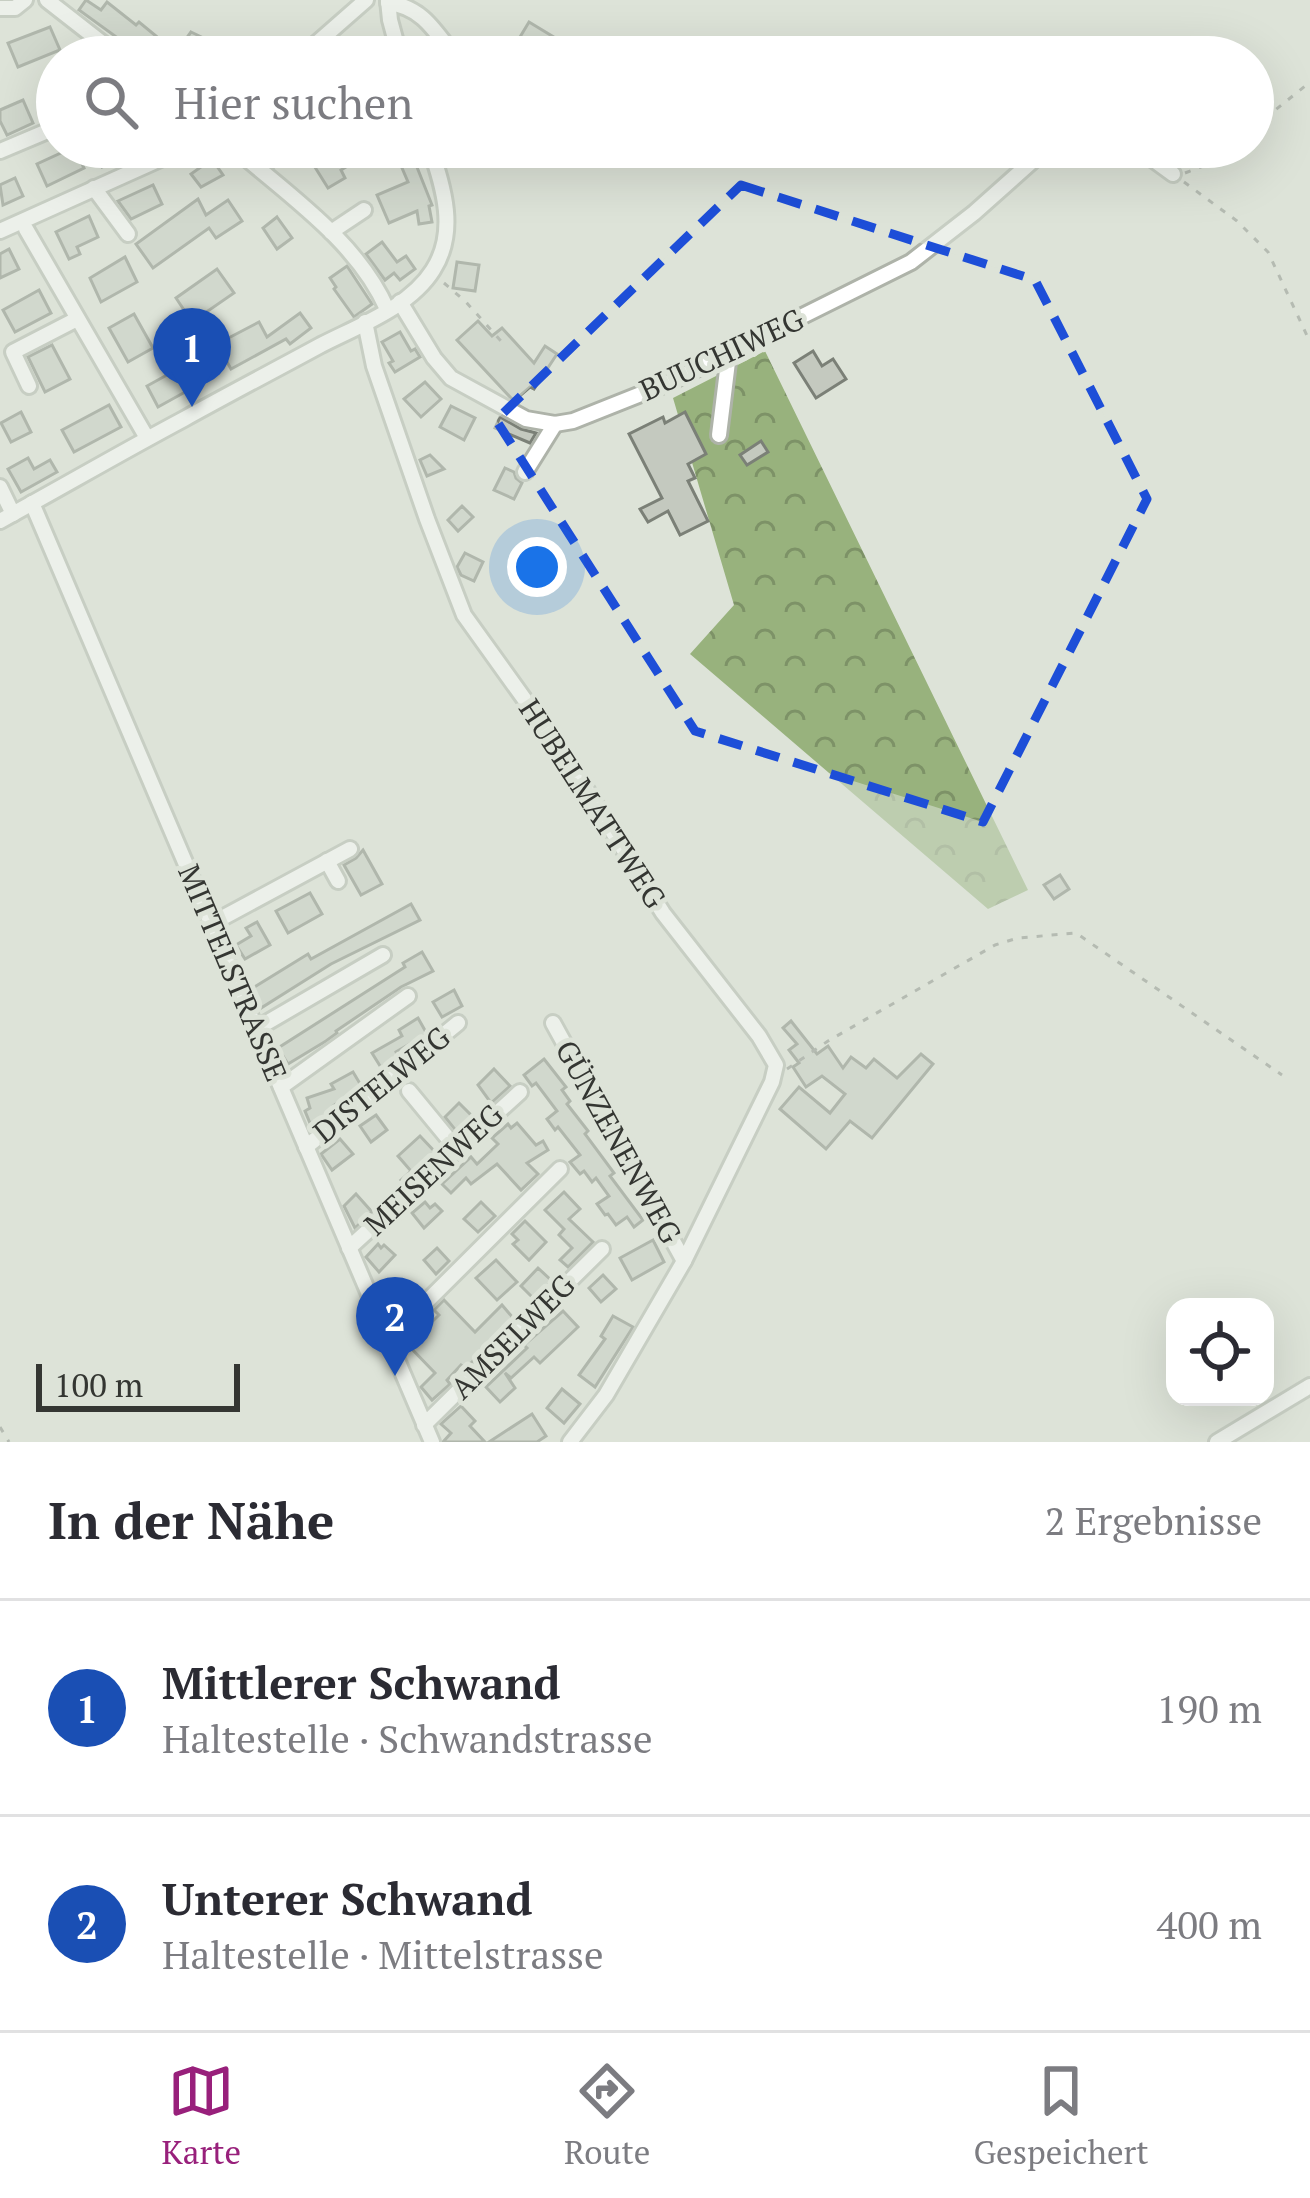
<!DOCTYPE html>
<html lang="de">
<meta charset="utf-8">
<style>
body{margin:0;font-family:"PT Serif",serif;background:#f2f2f3;color:#2b2b33}
.controls{position:absolute;right:36px;bottom:36px;display:grid;overflow:hidden;border-radius:24px;box-shadow:0 12px 48px #0002}
.controls button{width:108px;height:108px;display:grid;place-items:center;padding:0;border:0;border-bottom:3px solid #e1e1e2;background:#fff;color:#2b2b33;font:60px sans-serif}
.scale{position:absolute;left:36px;bottom:30px;width:204px;box-sizing:border-box;padding-left:12px;border:6px solid #343632;border-top:0;font-size:33px;line-height:42px;white-space:nowrap;color:#343632;-webkit-text-stroke:9px #dde3d8;paint-order:stroke}
.you{position:absolute;left:537px;top:567px;width:42px;height:42px;margin:-30px;border:9px solid #fff;border-radius:50%;background:#1a73e8;box-shadow:0 0 0 18px #1a73e833}
.badge{display:grid;place-items:center;width:78px;height:78px;border-radius:50%;background:#98207b;color:#fff;font-size:39px;font-weight:700}
.pin{position:absolute;translate:-50% -99px;filter:drop-shadow(0 3px 6px #0008)}
.pin::after{content:'';position:absolute;top:63px;width:42px;height:36px;background:inherit;clip-path:polygon(0 0,100% 0,50% 100%)}
.list{margin:0;padding:0;list-style:none}
h2{display:flex;justify-content:space-between;align-items:center;height:156px;margin:0;padding:0 48px;font-size:51px}
h2 small{font-size:39px;font-weight:400;color:#7c7c81}
.list li{display:grid;grid-template-columns:78px 1fr auto;gap:36px;align-items:center;box-sizing:border-box;height:216px;padding:0 48px;border-top:3px solid #e1e1e2}
.list b{display:block;font-size:45px;white-space:nowrap}
.list p{margin:0;font-size:39px;white-space:nowrap;color:#7c7c81}
.list em{font-size:39px;font-style:normal;color:#7c7c81}
.icon{flex:none;width:66px;height:66px;fill:none;stroke:currentColor;stroke-width:2;stroke-linecap:round;stroke-linejoin:round}
.map{position:relative;flex:none;width:1310px;height:1442px;overflow:hidden}
.search{position:absolute;background:#fff;box-shadow:0 12px 48px #0002;left:36px;right:36px;top:36px;height:132px;display:flex;align-items:center;gap:30px;box-sizing:border-box;padding:0 42px;border-radius:66px;color:#7c7c81;font-size:45px}
.sheet{height:588px;background:#fff}
nav{display:flex;justify-content:space-around;align-items:center;box-sizing:border-box;height:168px;border-top:3px solid #e1e1e2;background:#fff;font-size:33px;color:#7c7c81}
nav a{display:grid;justify-items:center;gap:6px}
nav .on{color:#98207b}
.map>svg:first-child{display:block}
.forest{fill:url(#forest-crowns)}
.building{fill:#c4c9bf;stroke:#7b8077;stroke-width:3}
.lines{fill:none;stroke-linecap:round;stroke-linejoin:round}
.minor-casing{stroke:#aeb3a9;stroke-width:20}
.path{stroke:#868a83;stroke-width:3;stroke-dasharray:6 9;stroke-linecap:butt}
.minor{stroke:#fff;stroke-width:14}
.marked{fill:none;stroke:#1d4ed8;stroke-width:9;stroke-dasharray:24 15;stroke-linejoin:round}
.labels{text-anchor:middle;stroke-width:10;stroke-linejoin:round;paint-order:stroke}
.street-label{font-size:30px;fill:#343632;stroke:#dde3d8}
</style>
<div class="map">
<svg width="1310" height="1442" viewBox="0 0 1310 1442">
<defs>
<pattern id="forest-crowns" width="20" height="18" patternUnits="userSpaceOnUse" patternTransform="scale(3)"><rect width="20" height="18" fill="#98b27d"/><path d="M2 6a3 3 0 1 1 6 0M12 15a3 3 0 1 1 6 0" fill="none" stroke="#7d9267"/></pattern>
</defs>
<rect width="100%" height="100%" fill="#dde3d8"/>
<path class="forest" d="M 765,351 L 1028,890 L 988,909 L 690,654 L 734,605 L 673,398 Z"/>
<g class="building">
<path d="M 86,0 L 101,10 L 107,2 L 136,25 L 139,22 L 156,36 L 141,55 L 79,10 Z"/>
<path d="M 529,22 L 557,39 L 545,57 L 508,57 Z"/>
<path d="M 50,27 L 60,50 L 18,67 L 8,43 Z"/>
<path d="M 191,32 L 214,43 L 205,57 L 173,57 Z"/>
<path d="M 23,100 L 33,123 L 7,135 L 0,121 L 0,110 Z"/>
<path d="M 74,147 L 84,168 L 47,186 L 37,164 Z"/>
<path d="M 108,147 L 145,147 L 102,167 L 97,157 L 110,150 Z"/>
<path d="M 272,147 L 307,147 L 274,167 L 264,152 Z"/>
<path d="M 341,147 L 348,147 L 356,161 L 341,170 L 345,178 L 328,188 L 313,164 Z"/>
<path d="M 393,147 L 409,147 L 432,205 L 429,206 L 432,222 L 419,224 L 417,211 L 389,223 L 377,195 L 408,182 Z"/>
<path d="M 212,159 L 223,175 L 201,187 L 191,174 Z"/>
<path d="M 15,178 L 23,196 L 3,205 L 0,185 Z"/>
<path d="M 153,185 L 162,204 L 131,219 L 118,201 Z"/>
<path d="M 198,199 L 206,215 L 228,200 L 242,221 L 216,238 L 209,228 L 153,268 L 136,244 Z"/>
<path d="M 89,216 L 98,237 L 77,247 L 80,254 L 69,259 L 56,232 Z"/>
<path d="M 277,217 L 292,238 L 277,249 L 263,228 Z"/>
<path d="M 382,242 L 397,262 L 406,256 L 415,269 L 400,280 L 394,273 L 385,280 L 366,254 Z"/>
<path d="M 9,249 L 19,269 L 0,278 L 0,254 Z"/>
<path d="M 125,257 L 137,282 L 101,302 L 90,278 Z"/>
<path d="M 457,262 L 479,265 L 475,291 L 453,288 Z"/>
<path d="M 347,266 L 372,304 L 354,317 L 334,289 L 336,287 L 330,278 Z"/>
<path d="M 217,269 L 234,293 L 192,322 L 176,298 Z"/>
<path d="M 39,290 L 51,313 L 15,332 L 3,310 Z"/>
<path d="M 300,313 L 311,328 L 290,344 L 286,339 L 231,369 L 217,344 L 259,322 L 267,337 Z"/>
<path d="M 134,314 L 153,348 L 128,362 L 109,328 Z"/>
<path d="M 478,321 L 492,336 L 502,328 L 534,363 L 545,346 L 557,354 L 534,389 L 530,387 L 515,400 L 511,398 L 457,340 Z"/>
<path d="M 400,332 L 411,351 L 415,349 L 420,357 L 395,372 L 389,363 L 393,361 L 382,342 Z"/>
<path d="M 52,345 L 70,379 L 45,392 L 28,357 Z"/>
<path d="M 813,351 L 822,366 L 833,359 L 846,379 L 816,398 L 794,363 Z"/>
<path d="M 194,360 L 205,381 L 158,407 L 147,386 Z"/>
<path d="M 425,382 L 441,399 L 421,417 L 404,399 Z"/>
<path d="M 109,405 L 121,427 L 74,452 L 62,430 Z"/>
<path d="M 451,406 L 475,418 L 464,440 L 440,427 Z"/>
<path d="M 21,412 L 31,432 L 11,442 L 1,423 Z"/>
<path d="M 685,412 L 706,454 L 688,464 L 695,478 L 688,481 L 708,521 L 680,535 L 668,511 L 648,522 L 640,509 L 662,498 L 629,434 L 663,417 L 665,423 Z"/>
<path d="M 500,417 L 521,429 L 536,433 L 530,443 L 495,428 Z"/>
<path d="M 761,441 L 768,452 L 747,465 L 740,455 Z"/>
<path d="M 430,455 L 444,469 L 427,476 L 420,460 Z"/>
<path d="M 28,458 L 34,469 L 50,460 L 57,472 L 21,492 L 8,469 Z"/>
<path d="M 505,468 L 514,472 L 516,478 L 522,483 L 514,499 L 494,490 Z"/>
<path d="M 462,506 L 473,517 L 458,531 L 448,520 Z"/>
<path d="M 465,553 L 483,562 L 474,581 L 461,575 L 457,567 Z"/>
<path d="M 363,850 L 382,884 L 361,895 L 344,865 L 356,858 Z"/>
<path d="M 1060,875 L 1069,889 L 1054,899 L 1044,885 Z"/>
<path d="M 310,893 L 322,914 L 288,933 L 276,911 Z"/>
<path d="M 411,904 L 420,920 L 331,964 L 261,1008 L 251,989 L 308,954 L 311,959 Z"/>
<path d="M 257,922 L 270,945 L 245,959 L 236,945 L 251,936 L 246,928 Z"/>
<path d="M 422,952 L 433,971 L 401,987 L 336,1031 L 337,1033 L 326,1041 L 288,1064 L 278,1048 L 405,967 L 403,963 Z"/>
<path d="M 454,990 L 462,1006 L 442,1017 L 433,1002 Z"/>
<path d="M 418,1018 L 427,1034 L 396,1052 L 398,1057 L 382,1069 L 372,1053 L 402,1036 L 399,1030 Z"/>
<path d="M 791,1021 L 817,1054 L 828,1046 L 843,1068 L 851,1057 L 866,1068 L 874,1059 L 897,1078 L 921,1054 L 933,1064 L 872,1138 L 850,1121 L 826,1149 L 780,1109 L 799,1087 L 830,1113 L 845,1094 L 822,1076 L 806,1087 L 793,1067 L 799,1063 L 789,1050 L 797,1044 L 783,1028 Z"/>
<path d="M 544,1059 L 566,1087 L 562,1090 L 570,1101 L 567,1104 L 588,1131 L 585,1134 L 614,1173 L 610,1176 L 643,1220 L 634,1227 L 627,1217 L 616,1225 L 608,1214 L 605,1215 L 597,1204 L 609,1196 L 596,1178 L 592,1182 L 584,1171 L 580,1174 L 570,1162 L 580,1155 L 558,1127 L 555,1130 L 547,1119 L 557,1111 L 536,1083 L 532,1086 L 524,1075 Z"/>
<path d="M 494,1069 L 510,1086 L 491,1103 L 478,1085 Z"/>
<path d="M 353,1072 L 362,1087 L 333,1106 L 335,1109 L 312,1128 L 305,1111 L 310,1108 L 307,1098 L 334,1089 L 331,1084 Z"/>
<path d="M 459,1103 L 473,1117 L 457,1132 L 445,1117 Z"/>
<path d="M 376,1115 L 387,1130 L 371,1142 L 360,1126 Z"/>
<path d="M 517,1123 L 536,1145 L 543,1141 L 548,1150 L 527,1163 L 538,1174 L 521,1190 L 497,1164 L 471,1184 L 466,1178 L 451,1193 L 442,1184 L 471,1157 L 477,1164 L 498,1144 L 492,1138 L 508,1124 L 511,1128 Z"/>
<path d="M 420,1136 L 436,1153 L 404,1183 L 401,1180 L 411,1171 L 398,1156 Z"/>
<path d="M 340,1139 L 353,1154 L 332,1170 L 321,1154 Z"/>
<path d="M 564,1192 L 580,1209 L 569,1219 L 593,1242 L 568,1267 L 560,1260 L 572,1248 L 559,1235 L 564,1229 L 545,1210 Z"/>
<path d="M 356,1194 L 372,1212 L 355,1228 L 344,1206 Z"/>
<path d="M 425,1202 L 430,1208 L 435,1204 L 442,1211 L 424,1228 L 412,1213 Z"/>
<path d="M 481,1202 L 495,1216 L 478,1232 L 464,1219 Z"/>
<path d="M 525,1221 L 546,1242 L 529,1260 L 513,1244 L 518,1240 L 512,1234 Z"/>
<path d="M 653,1240 L 664,1262 L 632,1280 L 620,1258 Z"/>
<path d="M 378,1244 L 381,1248 L 384,1245 L 395,1255 L 379,1272 L 366,1257 Z"/>
<path d="M 437,1248 L 449,1261 L 436,1274 L 424,1260 Z"/>
<path d="M 496,1260 L 517,1282 L 497,1300 L 476,1278 Z"/>
<path d="M 538,1268 L 552,1281 L 534,1299 L 521,1286 Z"/>
<path d="M 603,1275 L 616,1289 L 601,1302 L 589,1288 Z"/>
<path d="M 398,1284 L 412,1299 L 397,1315 L 383,1299 Z"/>
<path d="M 444,1300 L 475,1332 L 502,1305 L 514,1319 L 470,1364 L 464,1367 L 461,1365 L 447,1380 L 450,1384 L 432,1400 L 421,1387 L 435,1373 L 408,1345 L 439,1315 L 434,1310 Z"/>
<path d="M 563,1311 L 578,1327 L 540,1363 L 534,1357 L 511,1378 L 505,1373 L 515,1388 L 500,1402 L 486,1387 L 527,1348 L 524,1345 Z"/>
<path d="M 613,1316 L 633,1327 L 595,1387 L 579,1375 L 605,1339 L 601,1336 Z"/>
<path d="M 562,1389 L 580,1404 L 564,1423 L 547,1408 Z"/>
<path d="M 461,1406 L 475,1421 L 470,1426 L 485,1442 L 443,1442 L 451,1433 L 441,1424 Z"/>
<path d="M 532,1414 L 546,1436 L 537,1442 L 489,1442 Z"/>
</g>
<g class="lines">
<defs>
<g id="minor">
<path d="M 47,0 L 120,57"/>
<path d="M 388,0 L 390,20 L 400,57"/>
<path d="M 388,3 C 418,6 432,26 449,49"/>
<path d="M 0,8 L 15,8 L 25,0"/>
<path d="M 301,57 L 366,0"/>
<path d="M 233,147 C 288,195 357,241 387,309"/>
<path d="M 1136,147 L 1173,174"/>
<path d="M 0,151 L 57,127"/>
<path d="M 94,188 L 128,234"/>
<path d="M 26,229 L 147,438"/>
<path d="M 0,231 L 187,147"/>
<path d="M 331,232 L 364,210"/>
<path d="M 400,302 L 434,358 L 451,378 L 526,419 L 555,424 L 573,421 L 666,384 L 911,262 L 974,213 L 1048,147"/>
<path d="M 365,322 L 374,366 L 427,519 L 464,615 L 568,760 L 663,913 L 759,1036 L 776,1065 L 772,1082 L 684,1261 L 606,1395 L 570,1442"/>
<path d="M 29,386 L 13,352 L 77,319"/>
<path d="M 719,435 L 729,354"/>
<path d="M 525,472 L 555,424"/>
<path d="M 0,487 L 13,514"/>
<path d="M 32,503 L 432,1442"/>
<path d="M 0,521 C 62,487 122,452 184,419 C 229,394 275,370 321,345 C 358,326 410,307 433,270 C 458,231 443,187 430,147"/>
<path d="M 327,861 L 338,881"/>
<path d="M 211,924 L 350,849"/>
<path d="M 553,1023 L 684,1261"/>
<path d="M 256,1029 L 383,955"/>
<path d="M 281,1087 L 408,996"/>
<path d="M 409,1091 L 451,1142 L 455,1152"/>
<path d="M 306,1147 L 458,1023"/>
<path d="M 349,1248 L 520,1092"/>
<path d="M 388,1340 L 560,1169"/>
<path d="M 424,1425 L 602,1249"/>
<path d="M 1217,1442 L 1310,1386"/>
</g>
</defs>
<use href="#minor" class="minor-casing"/>
<g class="path">
<path d="M 1253,128 L 1310,82"/>
<path d="M 1185,173 L 1206,165 L 1229,147"/>
<path d="M 1184,182 L 1237,221 L 1268,252 L 1310,342"/>
<path d="M 444,283 L 466,302 L 501,341"/>
<path d="M 787,1069 L 828,1041 L 995,945 L 1018,938 L 1076,933 L 1282,1075"/>
<path d="M 0,1427 L 9,1442"/>
</g>
<use href="#minor" class="minor"/>
</g>
<path d="M0 0H1310V1442H0ZM 741,185 L 1035,280 L 1147,499 L 983,822 L 695,731 L 496,420 Z" fill="#dde3d8" fill-opacity=".55" fill-rule="evenodd"/>
<path class="marked" d="M 741,185 L 1035,280 L 1147,499 L 983,822 L 695,731 L 496,420 Z"/>
<g class="labels">
<g class="street-label">
<text transform="translate(722 355) rotate(-25)" y="10">BUUCHIWEG</text>
<text transform="translate(592 804) rotate(57)" y="10">HUBELMATTWEG</text>
<text transform="translate(232 973) rotate(67)" y="10">MITTELSTRASSE</text>
<text transform="translate(382 1085) rotate(-39)" y="10">DISTELWEG</text>
<text transform="translate(618 1142) rotate(61)" y="10">GÜNZENENWEG</text>
<text transform="translate(434 1170) rotate(-43)" y="10">MEISENWEG</text>
<text transform="translate(513 1337) rotate(-45)" y="10">AMSELWEG</text>
</g>
</g>
</svg>
<div class="controls">
<button><svg class="icon" aria-label="locate" viewBox="0 0 24 24"><circle cx="12" cy="12" r="6"/><path d="M12 2v4M12 18v4M2 12h4M18 12h4"/></svg></button>
</div>
<div class="scale">100 m</div>
<div class="you"></div>
<div class="pin badge" style="left:192px;top:407px;background:#1a4fb4">1</div>
<div class="pin badge" style="left:395px;top:1376px;background:#1a4fb4">2</div>
<div class="search"><svg class="icon" aria-label="search" viewBox="0 0 24 24"><circle cx="10" cy="10" r="6"/><path d="M15 15l6 6"/></svg>Hier suchen</div>
</div>
<section class="sheet">
<h2>In der Nähe<small>2 Ergebnisse</small></h2>
<ul class="list">
<li><span class="badge" style="background:#1a4fb4">1</span><div><b>Mittlerer Schwand</b><p>Haltestelle · Schwandstrasse</p></div><em>190 m</em></li>
<li><span class="badge" style="background:#1a4fb4">2</span><div><b>Unterer Schwand</b><p>Haltestelle · Mittelstrasse</p></div><em>400 m</em></li>
</ul>
</section>
<nav>
<a class="on"><svg class="icon" aria-label="map" viewBox="0 0 24 24"><path d="M3 6l6-2 6 2 6-2v14l-6 2-6-2-6 2zM9 4v14M15 6v14"/></svg>Karte</a>
<a><svg class="icon" aria-label="directions" viewBox="0 0 24 24"><path d="M12 3l9 9-9 9-9-9zM9 14v-3h6M13 9l2 2-2 2"/></svg>Route</a>
<a><svg class="icon" aria-label="saved" viewBox="0 0 24 24"><path d="M7 4h10v16l-5-4-5 4z"/></svg>Gespeichert</a>
</nav>
